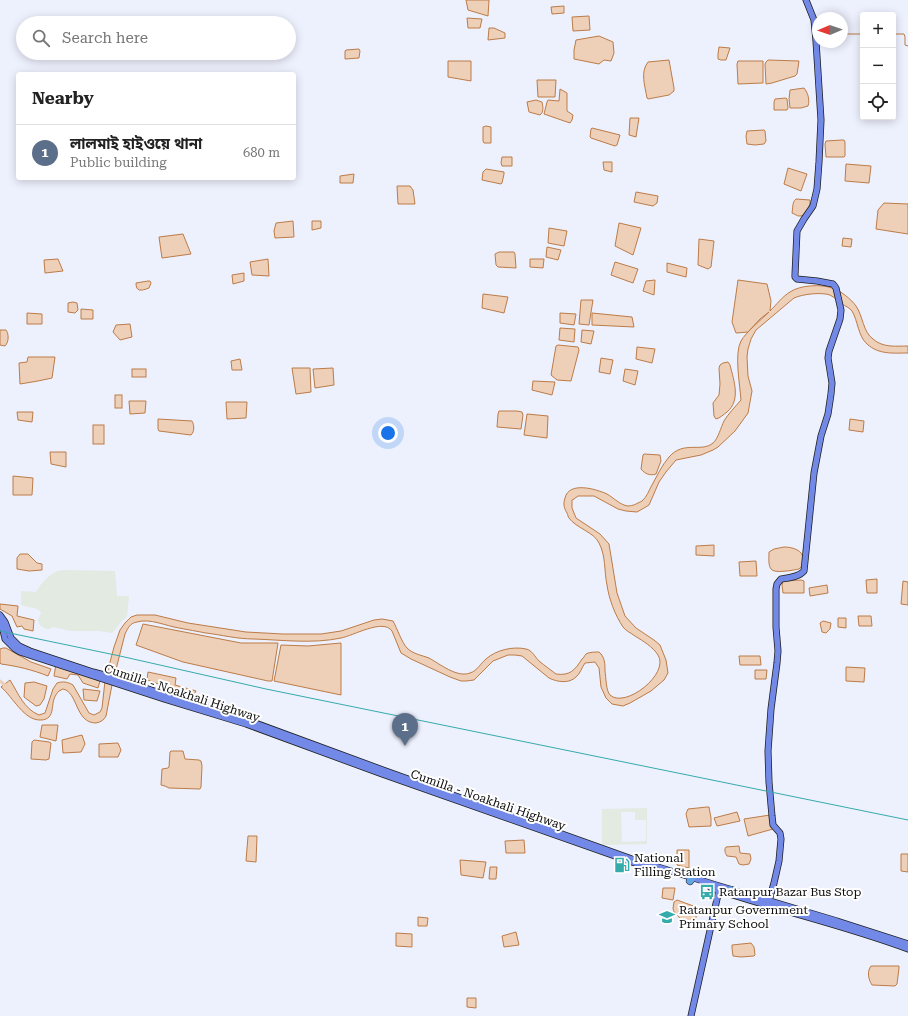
<!DOCTYPE html>
<meta charset="utf-8">
<style>
body{margin:0;font-family:"Roboto Serif","Noto Sans Bengali",serif;background:#f2f2f2;color:#222}
.controls{position:absolute;right:12px;top:12px;display:grid;overflow:hidden;border-radius:4px;box-shadow:0 2px 10px #0003}
.controls button{width:36px;height:36px;display:grid;place-items:center;padding:0;border:0;border-bottom:1px solid #e0e0e0;background:#fff;color:#222;font:20px sans-serif}
.compass{position:absolute;left:812px;top:12px;width:36px;height:36px;border-radius:50%;background:#fff;box-shadow:0 2px 10px #0003;rotate:268deg}
.you{position:absolute;left:388px;top:433px;width:14px;height:14px;margin:-10px;border:3px solid #fff;border-radius:50%;background:#1a73e8;box-shadow:0 0 0 6px #1a73e833}
.badge{display:grid;place-items:center;width:26px;height:26px;border-radius:50%;background:#ea580c;color:#fff;font-size:13px;font-weight:700}
.pin{position:absolute;translate:-50% -33px;filter:drop-shadow(0 1px 2px #0008)}
.pin::after{content:'';position:absolute;top:21px;width:14px;height:12px;background:inherit;clip-path:polygon(0 0,100% 0,50% 100%)}
.list{margin:0;padding:0;list-style:none}
h2{display:flex;justify-content:space-between;align-items:center;height:52px;margin:0;padding:0 16px;font-size:17px}
h2 small{font-size:13px;font-weight:400;color:#767676}
.list li{display:grid;grid-template-columns:26px 1fr auto;gap:12px;align-items:center;box-sizing:border-box;height:56px;padding:0 16px;border-top:1px solid #e0e0e0}
.list b{display:block;font-size:15px;white-space:nowrap}
.list p{margin:0;font-size:13px;white-space:nowrap;color:#767676}
.list em{font-size:13px;font-style:normal;color:#767676}
.icon{flex:none;width:22px;height:22px;fill:none;stroke:currentColor;stroke-width:2;stroke-linecap:round;stroke-linejoin:round}
.map{position:relative;flex:none;width:908px;height:1016px;overflow:hidden}
.search{position:absolute;background:#fff;box-shadow:0 2px 10px #0003;left:16px;top:16px;width:280px;height:44px;display:flex;align-items:center;gap:10px;box-sizing:border-box;padding:0 14px;border-radius:22px;color:#767676;font-size:15px}
.panel{position:absolute;background:#fff;box-shadow:0 2px 10px #0003;left:16px;top:72px;width:280px;height:108px;border-radius:4px}
.map>svg:first-child{display:block}
.industrial{fill:#e2eae1;fill-rule:evenodd}
.water{fill:#eecfb8;stroke:#bc7c48}
.lines{fill:none;stroke-linecap:round;stroke-linejoin:round}
.stream{stroke:#bc7c48;stroke-width:1}
.canal{stroke:#eecfb8;stroke-width:3}
.major-casing{stroke:#1d1d1d;stroke-width:7}
.highway-casing{stroke:#1d1d1d;stroke-width:8}
.major{stroke:#7289e8;stroke-width:5.5}
.highway{stroke:#65a4e3;stroke-width:7}
.rail{stroke:#35abab;stroke-width:1}
.labels{text-anchor:middle;stroke-width:4;stroke-linejoin:round;paint-order:stroke}
.street-label{font-size:12px;fill:#0c0c0c;stroke:#fff}
.poi-label{font-size:12px;fill:#0c0c0c;stroke:#fff;text-anchor:start}
</style>
<div class="map">
<svg width="908" height="1016" viewBox="0 0 908 1016">
<rect width="100%" height="100%" fill="#edf0fd"/>
<g class="industrial">
<path d="M 65,570 L 115,571 L 117,596 L 129,596 L 127,616 L 120,623 L 114,631 L 112,633 L 99,631 L 71,631 L 53,627 L 50,629 L 47,629 L 42,627 L 39,624 L 38,620 L 41,613 L 40,611 L 37,609 L 21,605 L 21,591 L 36,592 L 42,583 L 49,576 L 57,571 Z"/>
<path d="M 647,808 L 647,844 L 602,845 L 602,809 ZM 621,812 L 635,812 L 635,820 L 646,820 L 646,841 L 622,842 Z"/>
</g>
<g class="water">
<path d="M 466,0 L 489,0 L 488,16 L 468,10 Z"/>
<path d="M 564,6 L 564,13 L 552,14 L 551,7 Z"/>
<path d="M 589,16 L 590,30 L 573,31 L 572,17 Z"/>
<path d="M 467,18 L 482,19 L 480,28 L 468,28 Z"/>
<path d="M 489,28 L 494,28 L 505,33 L 505,38 L 488,40 Z"/>
<path d="M 599,36 L 613,42 L 614,53 L 611,61 L 604,60 L 599,64 L 574,59 L 574,50 L 576,40 Z"/>
<path d="M 719,47 L 730,48 L 726,60 L 721,60 L 718,59 L 718,54 Z"/>
<path d="M 359,49 L 360,51 L 359,58 L 345,59 L 345,51 L 346,50 Z"/>
<path d="M 669,60 L 674,88 L 674,91 L 669,95 L 648,99 L 647,98 C 645,86 640,72 648,62 Z"/>
<path d="M 768,60 L 799,61 L 797,74 L 795,76 L 772,83 L 766,84 L 765,64 L 766,62 Z"/>
<path d="M 448,61 L 471,61 L 471,81 L 448,77 Z"/>
<path d="M 738,61 L 763,61 L 763,83 L 762,83 L 738,84 L 737,64 Z"/>
<path d="M 537,80 L 556,80 L 555,97 L 538,97 Z"/>
<path d="M 804,88 C 808,93 810,100 808,106 L 801,108 L 790,108 L 789,99 L 790,90 Z"/>
<path d="M 560,89 L 567,93 L 567,111 L 573,115 L 572,120 L 570,123 L 544,114 L 547,102 L 548,100 L 559,101 Z"/>
<path d="M 786,98 L 787,99 L 788,108 L 787,110 L 774,110 L 774,102 L 775,99 Z"/>
<path d="M 536,100 L 542,102 C 543,107 544,112 540,115 L 529,112 L 527,102 Z"/>
<path d="M 630,118 L 639,118 L 636,137 L 629,135 Z"/>
<path d="M 486,126 L 491,127 L 491,143 L 484,143 L 483,141 L 483,127 Z"/>
<path d="M 592,128 L 620,135 L 617,145 L 615,146 L 591,138 L 590,137 L 591,129 Z"/>
<path d="M 764,130 L 765,131 L 766,141 L 764,144 L 755,145 L 747,144 L 746,136 L 747,131 Z"/>
<path d="M 842,140 L 844,140 L 845,142 L 845,156 L 844,157 L 826,157 L 825,144 L 826,141 Z"/>
<path d="M 502,157 L 512,157 L 512,166 L 502,166 L 501,163 Z"/>
<path d="M 603,162 L 612,162 L 612,172 L 604,170 Z"/>
<path d="M 846,164 L 871,166 L 869,183 L 845,181 Z"/>
<path d="M 788,168 L 807,174 L 801,191 L 784,184 Z"/>
<path d="M 486,169 L 504,172 L 504,174 L 502,183 L 501,184 L 482,180 L 483,172 Z"/>
<path d="M 354,174 L 353,183 L 340,183 L 340,176 Z"/>
<path d="M 397,186 L 410,186 L 413,190 L 415,204 L 398,204 Z"/>
<path d="M 636,192 L 658,196 L 657,203 L 653,206 L 634,202 Z"/>
<path d="M 796,199 L 810,200 C 810,206 808,217 799,216 C 797,216 795,214 792,213 C 793,208 792,202 796,199 Z"/>
<path d="M 884,203 L 908,204 L 908,234 L 876,229 L 878,210 Z"/>
<path d="M 293,221 L 294,237 L 275,238 L 274,231 L 276,223 Z"/>
<path d="M 312,221 L 321,221 L 321,228 L 312,230 Z"/>
<path d="M 619,223 L 641,228 L 633,255 L 615,246 Z"/>
<path d="M 549,228 L 567,231 L 564,246 L 548,243 Z"/>
<path d="M 183,234 L 191,254 L 162,258 L 159,237 Z"/>
<path d="M 843,238 L 852,239 L 851,247 L 842,246 Z"/>
<path d="M 699,239 L 714,241 L 711,267 L 708,269 L 698,265 Z"/>
<path d="M 547,247 L 561,250 L 558,260 L 546,257 Z"/>
<path d="M 499,252 L 514,252 L 515,254 L 516,268 L 498,267 L 496,265 L 495,254 Z"/>
<path d="M 58,259 L 63,271 L 45,273 L 44,260 Z"/>
<path d="M 268,259 L 269,276 L 252,275 L 250,262 Z"/>
<path d="M 530,259 L 544,259 L 543,268 L 530,267 Z"/>
<path d="M 615,262 L 638,269 L 633,283 L 611,275 Z"/>
<path d="M 667,263 L 687,268 L 686,277 L 667,272 Z"/>
<path d="M 244,273 L 244,281 L 233,284 L 232,275 Z"/>
<path d="M 655,280 L 654,295 L 643,291 L 646,281 Z"/>
<path d="M 738,280 L 767,284 L 771,301 L 770,311 C 776,305 783,296 790,292 C 800,285 821,284 832,288 C 840,290 852,300 856,306 C 863,316 863,332 873,339 C 883,348 896,346 908,346 L 908,353 C 894,353 879,355 867,344 C 858,336 858,321 852,311 C 850,308 845,306 842,304 C 838,301 834,297 830,295 C 821,292 803,294 794,298 L 756,330 L 751,339 L 748,349 L 747,357 L 748,376 L 752,391 L 748,413 L 735,431 L 718,447 L 713,450 L 701,455 L 676,460 L 666,472 L 659,482 L 649,505 L 644,508 L 637,512 L 626,511 L 618,509 L 594,496 L 578,496 L 574,499 L 572,500 L 572,508 L 576,518 L 600,534 L 609,544 L 617,593 L 625,616 L 636,628 L 654,640 L 660,645 L 666,660 L 668,673 L 664,680 L 651,691 L 630,703 L 623,706 L 612,704 L 606,698 L 601,687 L 599,668 L 595,662 L 585,663 C 582,667 580,674 576,677 C 569,684 557,682 549,678 L 522,656 L 515,655 L 508,655 L 493,661 L 474,680 L 466,681 L 461,681 L 450,677 L 411,659 L 401,653 L 392,631 C 383,618 353,636 341,638 C 313,644 283,640 254,639 C 237,639 222,635 206,633 C 197,631 188,630 179,628 C 166,626 150,618 137,622 C 130,623 128,628 125,634 L 112,685 L 106,716 C 104,720 101,722 96,723 C 75,723 78,692 63,689 L 59,691 C 57,693 55,696 54,699 C 52,705 53,713 49,717 C 47,719 44,720 41,720 C 24,721 13,697 1,687 L 10,680 C 18,693 24,709 39,715 L 45,713 L 53,689 L 57,683 C 63,681 68,682 73,685 L 89,713 L 94,715 L 100,712 L 102,708 L 105,681 L 114,647 L 120,630 L 125,623 L 131,617 L 137,615 L 155,615 L 188,623 L 246,632 L 283,634 L 321,634 L 341,631 L 374,620 L 382,619 L 393,621 C 397,628 402,643 407,648 C 413,654 421,655 429,658 C 440,664 457,678 470,673 C 477,671 481,663 486,659 C 496,650 513,646 526,649 C 532,650 535,657 539,661 C 545,666 551,670 556,674 C 570,676 575,670 582,659 C 584,658 584,656 586,654 C 589,652 595,652 599,652 C 605,657 605,664 605,671 C 606,677 606,691 610,695 C 625,709 670,674 658,655 C 653,647 643,641 635,636 C 631,633 626,631 623,627 C 615,615 609,599 607,585 C 604,571 606,556 599,543 C 594,532 576,528 569,518 C 568,517 568,515 567,513 C 564,508 563,504 565,498 C 569,481 596,489 607,494 C 614,498 620,505 628,506 C 630,506 633,505 634,505 C 636,504 640,502 642,501 C 647,497 649,490 652,485 C 657,476 662,465 669,457 C 684,440 701,453 713,443 C 718,439 721,427 724,421 C 728,414 735,407 741,400 C 740,385 734,354 741,341 C 746,332 761,320 769,312 L 760,319 L 748,332 L 736,333 L 732,322 Z"/>
<path d="M 148,281 L 150,281 L 151,283 L 149,288 C 141,291 136,292 136,283 Z"/>
<path d="M 483,294 L 508,297 L 504,313 L 482,308 Z"/>
<path d="M 581,300 L 593,300 L 589,325 L 579,324 Z"/>
<path d="M 73,302 L 77,303 L 78,310 L 75,313 L 68,312 L 68,303 Z"/>
<path d="M 81,309 L 93,310 L 93,319 L 81,319 Z"/>
<path d="M 27,313 L 42,314 L 42,324 L 27,324 Z"/>
<path d="M 560,313 L 576,314 L 574,325 L 560,323 Z"/>
<path d="M 592,313 L 632,317 L 634,327 L 592,325 Z"/>
<path d="M 130,324 L 132,337 L 120,340 L 113,332 L 116,325 Z"/>
<path d="M 560,328 L 575,329 L 574,342 L 559,340 Z"/>
<path d="M 0,330 L 6,330 C 9,334 9,342 5,346 L 0,345 Z"/>
<path d="M 582,330 L 594,331 L 591,344 L 581,342 Z"/>
<path d="M 558,345 L 578,347 L 579,350 L 571,381 L 557,380 L 551,375 L 556,346 Z"/>
<path d="M 637,347 L 655,349 L 652,363 L 636,359 Z"/>
<path d="M 28,357 L 55,357 L 52,378 L 38,381 L 20,384 L 19,363 L 27,362 Z"/>
<path d="M 601,358 L 613,360 L 610,374 L 599,372 Z"/>
<path d="M 240,359 L 242,370 L 232,370 L 231,361 Z"/>
<path d="M 728,362 L 730,365 C 734,381 741,400 727,412 C 723,415 720,418 716,419 L 714,416 L 713,403 L 719,395 L 720,384 L 719,368 L 720,365 L 723,363 Z"/>
<path d="M 292,368 L 310,368 L 311,392 L 296,394 Z"/>
<path d="M 333,368 L 334,385 L 315,388 L 313,369 Z"/>
<rect x="132" y="369" width="14" height="8"/>
<path d="M 625,369 L 638,371 L 635,385 L 623,381 Z"/>
<path d="M 533,381 L 555,382 L 552,395 L 532,390 Z"/>
<rect x="115" y="395" width="7" height="13"/>
<path d="M 129,401 L 146,401 L 145,413 L 130,414 Z"/>
<path d="M 226,402 L 247,402 L 246,418 L 227,419 Z"/>
<path d="M 499,411 L 517,411 L 522,412 L 523,415 L 521,429 L 497,427 L 498,414 Z"/>
<path d="M 17,412 L 33,412 L 32,422 L 18,420 Z"/>
<path d="M 527,414 L 548,416 L 547,438 L 524,435 Z"/>
<path d="M 158,419 L 192,421 C 194,425 195,431 191,435 L 159,431 L 158,429 Z"/>
<path d="M 850,419 L 864,421 L 863,432 L 849,430 Z"/>
<rect x="93" y="425" width="11" height="19"/>
<path d="M 50,452 L 66,452 L 66,467 L 51,464 Z"/>
<path d="M 644,454 L 660,455 L 661,461 L 656,474 C 650,476 645,474 641,469 L 643,455 Z"/>
<path d="M 13,476 L 33,478 L 32,495 L 13,495 Z"/>
<path d="M 714,545 L 714,556 L 696,555 L 696,546 Z"/>
<path d="M 784,547 C 792,547 804,550 803,560 C 803,564 802,567 799,569 C 794,570 774,574 771,569 C 768,565 769,557 769,552 L 774,549 Z"/>
<path d="M 20,554 L 28,554 L 37,563 L 42,564 L 42,570 L 29,571 L 17,569 L 17,558 Z"/>
<path d="M 756,561 L 757,576 L 740,576 L 739,562 Z"/>
<path d="M 877,579 L 877,593 L 867,593 L 866,580 Z"/>
<path d="M 801,580 L 804,581 L 804,593 L 783,593 L 782,585 L 783,581 Z"/>
<path d="M 903,581 L 908,582 L 908,605 L 901,604 Z"/>
<path d="M 827,585 L 828,593 L 810,596 L 809,588 Z"/>
<path d="M 0,604 L 18,606 L 17,616 L 34,620 L 33,631 L 24,629 L 22,626 L 17,627 L 12,616 L 0,609 Z"/>
<path d="M 858,616 L 871,616 L 872,626 L 859,626 Z"/>
<path d="M 838,618 L 846,618 L 846,628 L 838,627 Z"/>
<path d="M 823,621 L 831,623 L 830,629 L 826,633 L 822,632 L 820,623 Z"/>
<path d="M 143,624 L 241,643 L 278,643 L 272,681 L 268,681 L 183,662 L 136,645 Z"/>
<path d="M 341,643 L 341,695 L 274,681 L 281,645 L 308,646 Z"/>
<path d="M 3,648 L 6,648 L 31,662 L 51,669 L 48,676 C 33,670 17,666 1,664 L 0,663 L 0,649 Z"/>
<path d="M 739,656 L 760,656 L 761,665 L 740,665 Z"/>
<path d="M 56,664 L 100,681 L 98,688 L 83,683 L 78,675 L 70,674 L 67,679 L 54,676 Z"/>
<path d="M 846,667 L 865,668 L 864,682 L 846,681 Z"/>
<path d="M 755,670 L 767,670 L 766,679 L 755,679 Z"/>
<path d="M 148,672 L 176,678 L 175,685 L 196,691 L 193,696 L 147,680 Z"/>
<path d="M 34,682 L 47,686 L 44,699 L 40,705 L 36,706 L 24,697 L 25,683 Z"/>
<path d="M 83,689 L 100,691 L 97,701 L 84,700 Z"/>
<path d="M 42,725 L 58,725 L 56,741 L 40,737 Z"/>
<path d="M 82,735 L 85,744 L 81,752 L 63,753 L 62,740 Z"/>
<path d="M 34,740 L 49,742 L 51,743 L 49,759 L 46,760 L 31,759 L 32,742 Z"/>
<path d="M 118,743 L 121,750 L 118,757 L 99,757 L 99,744 Z"/>
<path d="M 171,751 L 183,751 L 185,759 L 199,760 L 201,761 L 202,766 L 201,787 L 200,789 L 169,788 L 165,786 L 161,785 L 162,769 L 168,768 L 169,767 L 170,752 Z"/>
<path d="M 707,807 L 709,807 L 711,818 L 711,826 L 689,827 L 686,814 L 688,809 Z"/>
<path d="M 737,812 L 740,821 L 717,826 L 714,818 Z"/>
<path d="M 770,815 L 773,829 L 748,836 L 744,819 Z"/>
<path d="M 248,836 L 257,836 L 256,862 L 246,861 Z"/>
<path d="M 524,840 L 525,853 L 506,853 L 505,841 Z"/>
<path d="M 739,846 L 740,853 L 750,854 L 751,859 L 749,864 L 743,865 L 739,864 L 736,857 L 727,856 C 725,853 724,849 726,847 Z"/>
<path d="M 677,850 L 689,850 L 689,868 L 677,865 Z"/>
<path d="M 901,854 L 908,854 L 908,872 L 901,871 Z"/>
<path d="M 460,860 L 486,862 L 483,878 L 461,875 Z"/>
<path d="M 490,867 L 497,867 L 496,879 L 489,879 Z"/>
<path d="M 663,888 L 675,888 L 673,900 L 662,898 Z"/>
<path d="M 677,900 L 696,907 L 698,911 L 694,923 C 686,926 683,922 678,916 C 676,914 673,912 673,908 C 673,906 674,904 674,902 Z"/>
<path d="M 418,917 L 428,918 L 427,926 L 418,926 Z"/>
<path d="M 516,932 L 519,945 L 504,947 L 502,936 Z"/>
<path d="M 396,933 L 412,934 L 412,947 L 396,946 Z"/>
<path d="M 751,943 L 754,947 L 755,955 L 754,956 L 741,957 L 733,956 L 732,948 L 732,945 Z"/>
<path d="M 871,966 L 899,966 L 899,968 L 897,984 L 895,986 L 872,985 C 868,979 867,971 871,966 Z"/>
<path d="M 467,998 L 476,998 L 476,1008 L 467,1007 Z"/>
</g>
<g class="lines">
<g class="stream">
<path d="M 842,34 L 863,34"/>
<path d="M 893,34 L 904,34 L 905,37 L 905,45 L 908,46"/>
</g>
<path class="canal" d="M 0,681 L 6,686"/>
<defs>
<g id="major">
<path d="M 0,615 L 5,622 L 11,638 L 19,646 L 30,651 L 93,672 L 119,679 L 166,695 L 247,720 L 383,770 L 632,859 L 716,885 L 837,921 L 908,944"/>
<path d="M 0,622 L 3,630 L 5,639 L 15,649 L 20,652 L 164,699 L 246,724 L 382,774 L 646,867"/>
<path d="M 711,888 C 776,910 844,925 908,949"/>
<path d="M 769,901 L 774,883 L 779,861 L 781,839 L 780,833 L 773,825 L 772,816 L 769,782 L 768,751 L 771,709 L 777,663 L 778,651 L 776,627 L 776,589 L 777,584 L 781,579 C 788,578 799,577 804,571 L 814,473 L 821,436 L 828,414 L 831,394 L 832,383 L 828,358 L 829,351 L 840,319 L 841,310 L 836,288 L 833,284 L 817,281 L 797,279 L 795,277 L 795,275 L 797,231 L 804,219 L 813,206 L 817,189 L 819,162 L 821,120 L 816,41 L 814,20 L 806,0"/>
<path d="M 691,1016 L 719,890"/>
</g>
<g id="highway">
<path d="M 690,881 L 692,878"/>
<path d="M 730,894 L 731,890"/>
</g>
</defs>
<use href="#major" class="major-casing"/>
<use href="#highway" class="highway-casing"/>
<use href="#major" class="major"/>
<use href="#highway" class="highway"/>
<path class="rail" d="M 0,631 L 120,656 L 266,689 L 908,820"/>
</g>
<defs>
<symbol id="fuel-bare" viewBox="-9 -9 18 18"><path d="M-5.5-6h7V0h2V4h1.3V-2.5L3-4.5l.8-.8L6-3V5H2.5V1h-1V6h-7ZM-4.2-4.7v3.2H.2V-4.7Z" fill="#35abab" stroke="#fff" stroke-width="2.5" paint-order="stroke"/></symbol>
<symbol id="bus-bare" viewBox="-9 -9 18 18"><path d="M-5-6H5V4H4V6H2V4H-2V6H-4V4H-5ZM-3.5-4V0h7V-4ZM-3.5 1.2v1.5H-2V1.2ZM2 1.2v1.5H3.5V1.2Z" fill="#35abab" stroke="#fff" stroke-width="2.5" paint-order="stroke"/></symbol>
<symbol id="school-bare" viewBox="-9 -9 18 18"><path d="M0-5L7-2L0 1L-7-2ZM-4 1L0 2.5L4 1V4Q0 6-4 4Z" fill="#35abab" stroke="#fff" stroke-width="2.5" paint-order="stroke"/></symbol>
</defs>
<g fill-rule="evenodd">
<use href="#fuel-bare" x="611" y="854" width="22" height="22"/>
<use href="#bus-bare" x="696" y="881" width="22" height="22"/>
<use href="#school-bare" x="656" y="906" width="22" height="22"/>
</g>
<g class="labels">
<g class="street-label">
<text transform="translate(182 693) rotate(18)" y="4">Cumilla - Noakhali Highway</text>
<text transform="translate(488 800) rotate(19)" y="4">Cumilla - Noakhali Highway</text>
</g>
<g class="poi-label">
<text x="634" y="862">National<tspan x="634" dy="14">Filling Station</tspan></text>
<text x="719" y="896">Ratanpur Bazar Bus Stop</text>
<text x="679" y="914">Ratanpur Government<tspan x="679" dy="14">Primary School</tspan></text>
</g>
</g>
</svg>
<div class="controls">
<button>+</button>
<button>−</button>
<button><svg class="icon" aria-label="locate" viewBox="0 0 24 24"><circle cx="12" cy="12" r="6"/><path d="M12 2v4M12 18v4M2 12h4M18 12h4"/></svg></button>
</div>
<svg class="compass" viewBox="-18 -18 36 36"><path d="M0-13l5 13h-10z" fill="#e53935"/><path d="M0 13l5-13h-10z" fill="#767676"/></svg>
<div class="you"></div>
<div class="pin badge" style="left:405px;top:746px;background:#5c6f8a">1</div>
<div class="search"><svg class="icon" aria-label="search" viewBox="0 0 24 24"><circle cx="10" cy="10" r="6"/><path d="M15 15l6 6"/></svg>Search here</div>
<section class="panel">
<h2>Nearby<small></small></h2>
<ul class="list">
<li><span class="badge" style="background:#5c6f8a">1</span><div><b>লালমাই হাইওয়ে থানা</b><p>Public building</p></div><em>680 m</em></li>
</ul>
</section>
</div>
